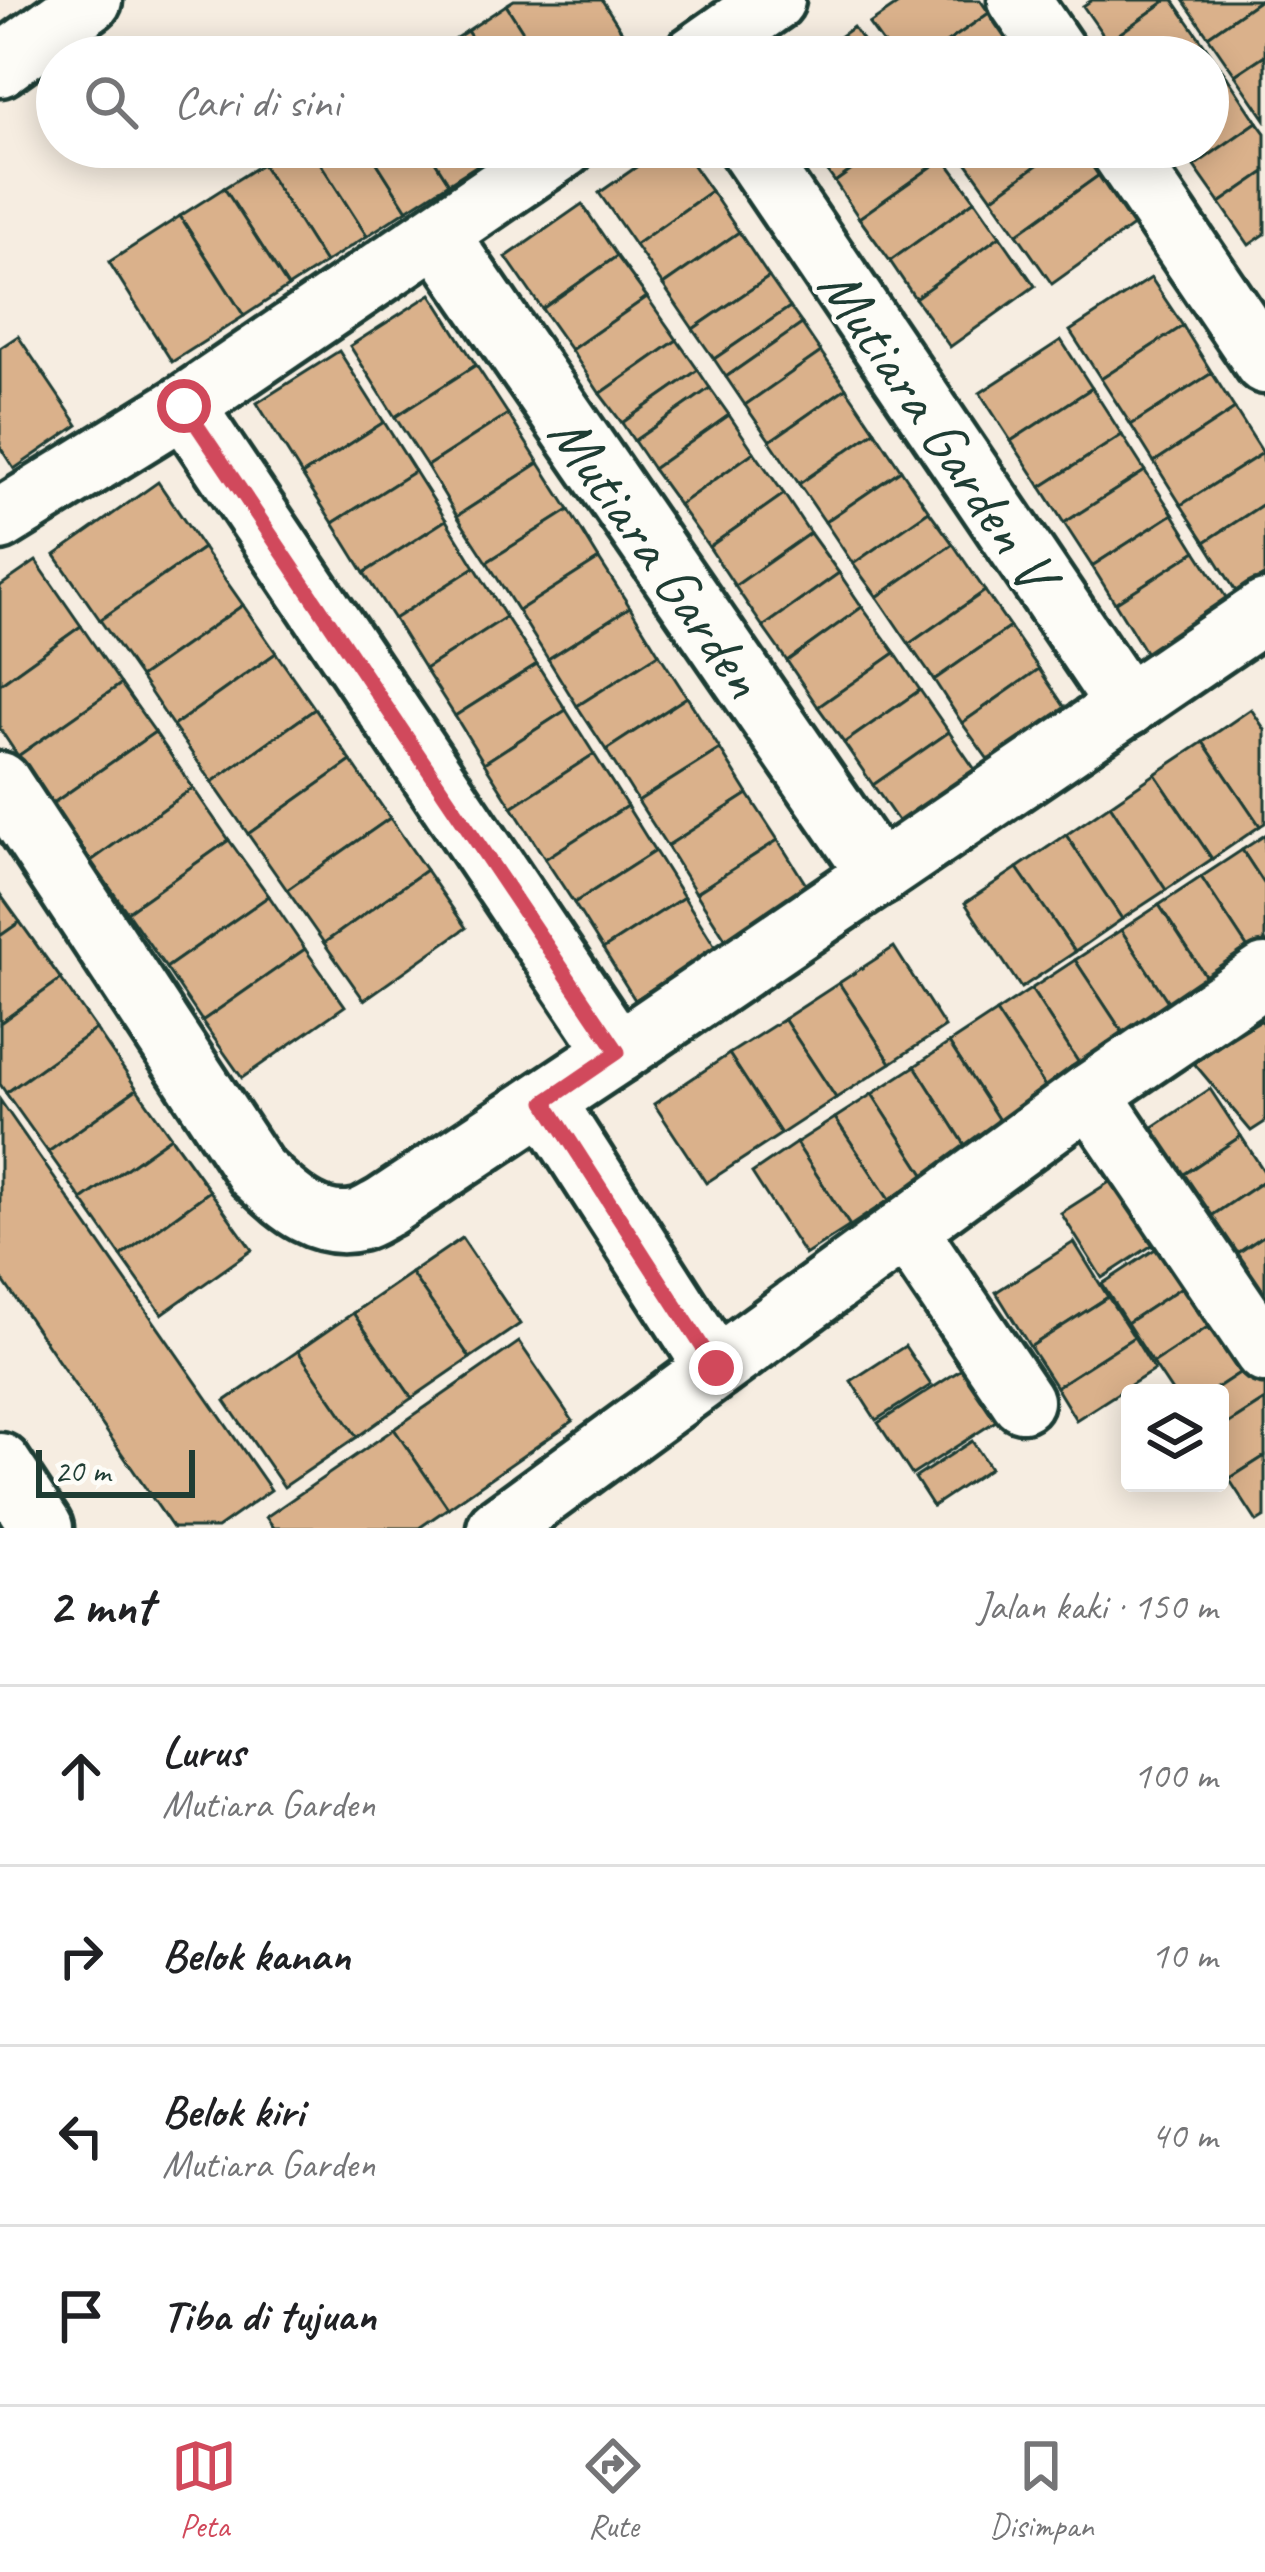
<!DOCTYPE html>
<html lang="id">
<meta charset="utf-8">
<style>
body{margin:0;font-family:Caveat,sans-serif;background:#f2f2f2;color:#202124}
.controls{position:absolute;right:36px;bottom:36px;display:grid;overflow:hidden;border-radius:12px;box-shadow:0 6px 30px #0003}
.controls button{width:108px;height:108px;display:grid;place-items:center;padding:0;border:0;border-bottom:3px solid #e0e0e0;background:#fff;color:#202124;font:60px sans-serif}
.scale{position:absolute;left:36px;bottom:30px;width:159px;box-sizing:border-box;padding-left:12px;border:6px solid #1f3d34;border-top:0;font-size:33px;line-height:42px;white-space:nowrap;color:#1f3d34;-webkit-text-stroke:9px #fdfcf7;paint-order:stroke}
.stop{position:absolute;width:36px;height:36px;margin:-27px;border:9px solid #d1495b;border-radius:50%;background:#fff}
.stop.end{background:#d1495b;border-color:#fff;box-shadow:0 3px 12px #0008}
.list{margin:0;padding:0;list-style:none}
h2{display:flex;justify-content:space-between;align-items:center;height:156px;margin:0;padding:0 48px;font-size:51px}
h2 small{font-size:39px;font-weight:400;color:#757577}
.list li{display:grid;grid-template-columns:78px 1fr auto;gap:36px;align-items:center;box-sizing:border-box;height:180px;padding:0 48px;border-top:3px solid #e0e0e0}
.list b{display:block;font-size:45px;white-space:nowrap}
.list p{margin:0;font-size:39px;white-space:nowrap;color:#757577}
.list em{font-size:39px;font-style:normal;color:#757577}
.icon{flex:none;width:66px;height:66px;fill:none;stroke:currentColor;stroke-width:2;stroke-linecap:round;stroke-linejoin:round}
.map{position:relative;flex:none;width:1265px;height:1528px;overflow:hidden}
.search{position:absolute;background:#fff;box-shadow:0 6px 30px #0003;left:36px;right:36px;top:36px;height:132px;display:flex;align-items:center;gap:30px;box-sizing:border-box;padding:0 42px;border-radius:66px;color:#757577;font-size:45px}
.sheet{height:876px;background:#fff}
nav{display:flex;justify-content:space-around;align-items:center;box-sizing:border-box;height:168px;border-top:3px solid #e0e0e0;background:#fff;font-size:33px;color:#757577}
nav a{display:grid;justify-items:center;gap:6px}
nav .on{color:#d1495b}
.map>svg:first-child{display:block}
.building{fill:#dab18b;stroke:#1f3d34;stroke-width:3}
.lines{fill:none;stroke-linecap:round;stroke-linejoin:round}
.minor-casing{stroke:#1f3d34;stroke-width:69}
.minor{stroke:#fdfcf7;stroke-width:60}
.route{stroke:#d1495b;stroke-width:15}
.labels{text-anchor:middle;stroke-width:9;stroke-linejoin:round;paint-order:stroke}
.street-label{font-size:60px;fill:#1f3d34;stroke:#fdfcf7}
</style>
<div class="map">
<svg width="1265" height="1528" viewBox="0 0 1265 1528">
<rect width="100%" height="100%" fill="#f6ede1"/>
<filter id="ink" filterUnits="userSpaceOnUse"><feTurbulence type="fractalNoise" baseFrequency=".00833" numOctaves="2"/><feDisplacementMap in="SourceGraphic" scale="24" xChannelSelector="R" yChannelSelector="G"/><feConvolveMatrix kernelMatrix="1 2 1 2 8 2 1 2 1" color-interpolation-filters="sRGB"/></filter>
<g filter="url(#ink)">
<g class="building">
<path d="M 514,0 L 602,0 L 638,57 L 539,57 L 506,5 Z"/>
<path d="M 904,0 L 980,0 L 989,13 L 926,57 L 893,57 L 869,24 Z"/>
<path d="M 1092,0 L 1167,0 L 1108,42 L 1083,6 Z"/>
<path d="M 1167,0 L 1173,0 L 1227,77 L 1208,90 L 1208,57 L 1118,57 L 1108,42 Z"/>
<path d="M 1183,0 L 1260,0 L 1208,36 Z"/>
<path d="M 1260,0 L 1265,0 L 1265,55 L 1235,75 L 1208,36 Z"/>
<path d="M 506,5 L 539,57 L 484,57 L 467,31 Z"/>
<path d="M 989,13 L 1020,57 L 926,57 Z"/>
<path d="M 853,27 L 874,57 L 811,57 Z"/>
<path d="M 467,31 L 484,57 L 426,57 Z"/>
<path d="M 1265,55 L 1265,119 L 1235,75 Z"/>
<path d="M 1227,77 L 1257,122 L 1194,166 L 1181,147 L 1208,147 L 1208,90 Z"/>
<path d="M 1257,122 L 1265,133 L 1265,172 L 1220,203 L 1194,166 Z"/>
<path d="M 287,147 L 310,147 L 367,236 L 325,263 L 262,164 Z"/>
<path d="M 310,147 L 367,147 L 407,210 L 367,236 Z"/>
<path d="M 367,147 L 426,147 L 449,183 L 407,210 Z"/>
<path d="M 426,147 L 479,147 L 487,159 L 449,183 Z"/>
<path d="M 665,147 L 680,147 L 711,191 L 635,245 L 599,193 Z"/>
<path d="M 810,147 L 884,147 L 835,182 Z"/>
<path d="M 884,147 L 937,147 L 944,158 L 859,218 L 835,182 Z"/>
<path d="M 972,147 L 1062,147 L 992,198 L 961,155 Z"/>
<path d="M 1062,147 L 1083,147 L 1102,173 L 1017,234 L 992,198 Z"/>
<path d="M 944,158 L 975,200 L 890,261 L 859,218 Z"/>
<path d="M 262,164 L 325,263 L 288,287 L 224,188 Z"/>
<path d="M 1265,172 L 1265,234 L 1249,245 L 1220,203 Z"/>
<path d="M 1102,173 L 1137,223 L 1052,284 L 1017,234 Z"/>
<path d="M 224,188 L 288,287 L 244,316 L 180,216 Z"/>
<path d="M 711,191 L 739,232 L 663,285 L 635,245 Z"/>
<path d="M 975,200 L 1000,236 L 915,298 L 890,261 Z"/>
<path d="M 582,204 L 617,256 L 542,309 L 506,257 Z"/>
<path d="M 180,216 L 244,316 L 172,362 L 109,262 Z"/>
<path d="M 739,232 L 769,277 L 693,329 L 663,285 Z"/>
<path d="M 1000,236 L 1035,286 L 950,347 L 915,298 Z"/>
<path d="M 617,256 L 647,297 L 571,350 L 542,309 Z"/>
<path d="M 769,277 L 790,307 L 714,359 L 693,329 Z"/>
<path d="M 1151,278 L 1183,326 L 1101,379 L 1070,331 Z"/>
<path d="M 431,294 L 476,365 L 395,417 L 350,346 Z"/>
<path d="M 647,297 L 677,340 L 600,394 L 571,350 Z"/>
<path d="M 790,307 L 802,324 L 726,377 L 714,359 Z"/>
<path d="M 802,324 L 821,352 L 745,405 L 726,377 Z"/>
<path d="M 1183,326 L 1212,373 L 1131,425 L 1101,379 Z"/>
<path d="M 18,336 L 78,425 L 14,469 L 0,447 L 0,348 Z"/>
<path d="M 677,340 L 698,370 L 622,423 L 600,394 Z"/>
<path d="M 1061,340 L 1092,388 L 1011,441 L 980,393 Z"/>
<path d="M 339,351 L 384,422 L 302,475 L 257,403 Z"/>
<path d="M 821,352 L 846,388 L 770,441 L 745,405 Z"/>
<path d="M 476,365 L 508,414 L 427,466 L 395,417 Z"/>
<path d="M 698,370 L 710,388 L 634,441 L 622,423 Z"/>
<path d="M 1212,373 L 1235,409 L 1154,462 L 1131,425 Z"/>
<path d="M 710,388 L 729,415 L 653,469 L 634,441 Z"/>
<path d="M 846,388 L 875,431 L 799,484 L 770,441 Z"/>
<path d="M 1092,388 L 1122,435 L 1041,487 L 1011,441 Z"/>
<path d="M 1235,409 L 1263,453 L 1181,505 L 1154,462 Z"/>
<path d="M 508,414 L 539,463 L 457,516 L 427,466 Z"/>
<path d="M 729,415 L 754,452 L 679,505 L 653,469 Z"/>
<path d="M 384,422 L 415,471 L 333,523 L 302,475 Z"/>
<path d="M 875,431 L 901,470 L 825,522 L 799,484 Z"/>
<path d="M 1122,435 L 1145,471 L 1064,523 L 1041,487 Z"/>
<path d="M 754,452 L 784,494 L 709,547 L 679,505 Z"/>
<path d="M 1263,453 L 1265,503 L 1205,542 L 1181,505 Z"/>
<path d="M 539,463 L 569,510 L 487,562 L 457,516 Z"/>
<path d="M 901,470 L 929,511 L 853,564 L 825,522 Z"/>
<path d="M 415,471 L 446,520 L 364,573 L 333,523 Z"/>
<path d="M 1145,471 L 1173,514 L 1092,566 L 1064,523 Z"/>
<path d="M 158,482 L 203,548 L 100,620 L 55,555 Z"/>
<path d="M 784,494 L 810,533 L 735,586 L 709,547 Z"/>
<path d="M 1265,503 L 1265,575 L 1237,593 L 1205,542 Z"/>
<path d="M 569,510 L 599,559 L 518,611 L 487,562 Z"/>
<path d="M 929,511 L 953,544 L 877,597 L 853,564 Z"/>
<path d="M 1173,514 L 1196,551 L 1115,603 L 1092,566 Z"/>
<path d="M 446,520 L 475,567 L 394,619 L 364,573 Z"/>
<path d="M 810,533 L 839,573 L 763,627 L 735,586 Z"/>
<path d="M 953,544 L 985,591 L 909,644 L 877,597 Z"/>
<path d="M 203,548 L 243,605 L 140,677 L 100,620 Z"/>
<path d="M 1196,551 L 1229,602 L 1147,655 L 1115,603 Z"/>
<path d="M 599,559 L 630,607 L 548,659 L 518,611 Z"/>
<path d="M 36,561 L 81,626 L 0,684 L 0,586 Z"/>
<path d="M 475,567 L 506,617 L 425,669 L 394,619 Z"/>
<path d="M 839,573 L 862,607 L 787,661 L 763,627 Z"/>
<path d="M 985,591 L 1010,627 L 934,680 L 909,644 Z"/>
<path d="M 243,605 L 276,653 L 173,726 L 140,677 Z"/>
<path d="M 630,607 L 659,654 L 577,706 L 548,659 Z"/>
<path d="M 862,607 L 895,653 L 818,707 L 787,661 Z"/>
<path d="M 506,617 L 537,664 L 455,716 L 425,669 Z"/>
<path d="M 81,626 L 121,684 L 18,756 L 0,729 L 0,684 Z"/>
<path d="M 1010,627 L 1039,669 L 962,723 L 934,680 Z"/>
<path d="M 276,653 L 315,709 L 212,782 L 173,726 Z"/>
<path d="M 895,653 L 920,690 L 844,743 L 818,707 Z"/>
<path d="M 659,654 L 687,697 L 606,750 L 577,706 Z"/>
<path d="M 537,664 L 566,710 L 484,763 L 455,716 Z"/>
<path d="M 1039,669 L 1068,712 L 992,765 L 962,723 Z"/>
<path d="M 121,684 L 155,732 L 52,804 L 18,756 Z"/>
<path d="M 920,690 L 949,732 L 873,785 L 844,743 Z"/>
<path d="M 687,697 L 720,749 L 638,801 L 606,750 Z"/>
<path d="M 315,709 L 351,761 L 248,834 L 212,782 Z"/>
<path d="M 1251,709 L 1265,730 L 1265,823 L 1260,826 L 1203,742 Z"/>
<path d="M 566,710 L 594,754 L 512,807 L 484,763 Z"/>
<path d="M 155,732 L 193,788 L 91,861 L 52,804 Z"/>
<path d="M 949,732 L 978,774 L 903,828 L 873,785 Z"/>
<path d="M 1203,742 L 1260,826 L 1212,859 L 1155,774 Z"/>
<path d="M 720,749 L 748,794 L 667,846 L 638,801 Z"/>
<path d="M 594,754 L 627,806 L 545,859 L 512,807 Z"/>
<path d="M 351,761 L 390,818 L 287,890 L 248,834 Z"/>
<path d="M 1155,774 L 1212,859 L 1166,890 L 1110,805 Z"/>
<path d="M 193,788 L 229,840 L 127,912 L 91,861 Z"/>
<path d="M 748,794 L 778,840 L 696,893 L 667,846 Z"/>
<path d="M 1110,805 L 1166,890 L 1122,919 L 1066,835 Z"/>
<path d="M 627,806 L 655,851 L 574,903 L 545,859 Z"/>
<path d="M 390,818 L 426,870 L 324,943 L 287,890 Z"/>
<path d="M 1066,835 L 1122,919 L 1075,952 L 1017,868 Z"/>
<path d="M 1265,835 L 1265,885 L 1242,850 Z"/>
<path d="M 229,840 L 269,896 L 166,968 L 127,912 Z"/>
<path d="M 778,840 L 810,891 L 728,943 L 696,893 Z"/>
<path d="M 1242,850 L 1265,885 L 1265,952 L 1255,959 L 1201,877 Z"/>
<path d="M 655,851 L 684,897 L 603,949 L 574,903 Z"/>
<path d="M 1017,868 L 1075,952 L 1021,988 L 965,903 Z"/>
<path d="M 426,870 L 466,928 L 364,1000 L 324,943 Z"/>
<path d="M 1201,877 L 1255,959 L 1212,986 L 1159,905 Z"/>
<path d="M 0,894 L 20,922 L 0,936 Z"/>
<path d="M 269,896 L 305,949 L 202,1021 L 166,968 Z"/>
<path d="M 684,897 L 716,948 L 635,1000 L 603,949 Z"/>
<path d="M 1159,905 L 1212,986 L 1174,1011 L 1121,930 Z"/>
<path d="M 20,922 L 61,979 L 0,1023 L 0,936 Z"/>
<path d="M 1121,930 L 1174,1011 L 1129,1042 L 1075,960 Z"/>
<path d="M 894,947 L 945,1027 L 891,1063 L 839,983 Z"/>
<path d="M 305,949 L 345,1006 L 242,1078 L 202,1021 Z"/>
<path d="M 1075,960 L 1129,1042 L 1084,1071 L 1031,989 Z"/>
<path d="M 61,979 L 96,1029 L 6,1093 L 0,1084 L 0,1023 Z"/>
<path d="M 839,983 L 891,1063 L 836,1098 L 784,1019 Z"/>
<path d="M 1031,989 L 1084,1071 L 1050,1094 L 996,1012 Z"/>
<path d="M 996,1012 L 1050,1094 L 1002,1125 L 949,1043 Z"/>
<path d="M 784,1019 L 836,1098 L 781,1134 L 729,1054 Z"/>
<path d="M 1261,1020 L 1265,1026 L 1265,1122 L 1251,1131 L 1193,1062 Z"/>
<path d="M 96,1029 L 137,1089 L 48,1152 L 6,1093 Z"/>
<path d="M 949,1043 L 1002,1125 L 967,1148 L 915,1066 Z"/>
<path d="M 729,1054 L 781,1134 L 706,1183 L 654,1104 Z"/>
<path d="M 915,1066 L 967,1148 L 925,1176 L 872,1094 Z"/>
<path d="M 137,1089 L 171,1137 L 82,1200 L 48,1152 Z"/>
<path d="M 1210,1089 L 1241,1136 L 1183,1175 L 1152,1128 Z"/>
<path d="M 872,1094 L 925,1176 L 889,1200 L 835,1118 Z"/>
<path d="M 0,1100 L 271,1490 L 217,1528 L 173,1528 L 0,1276 Z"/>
<path d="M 835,1118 L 889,1200 L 850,1226 L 796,1143 Z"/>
<path d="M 1241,1136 L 1265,1173 L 1265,1180 L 1210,1217 L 1183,1175 Z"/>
<path d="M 171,1137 L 210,1191 L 121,1256 L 82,1200 Z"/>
<path d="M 796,1143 L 850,1226 L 805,1255 L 752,1173 Z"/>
<path d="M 1122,1174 L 1163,1238 L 1102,1278 L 1061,1213 Z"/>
<path d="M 1265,1180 L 1265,1235 L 1235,1255 L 1210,1217 Z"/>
<path d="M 210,1191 L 252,1250 L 162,1314 L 121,1256 Z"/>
<path d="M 1265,1235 L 1265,1291 L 1261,1294 L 1235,1255 Z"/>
<path d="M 462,1238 L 520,1324 L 470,1358 L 411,1273 Z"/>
<path d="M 1172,1238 L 1197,1277 L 1127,1323 L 1102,1284 Z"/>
<path d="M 1074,1242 L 1108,1297 L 1030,1347 L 996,1292 Z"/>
<path d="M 411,1273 L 470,1358 L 412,1398 L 353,1313 Z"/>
<path d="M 1197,1277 L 1223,1317 L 1153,1363 L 1127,1323 Z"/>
<path d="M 1108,1297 L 1134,1337 L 1056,1387 L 1030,1347 Z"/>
<path d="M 353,1313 L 412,1398 L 357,1437 L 298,1351 Z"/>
<path d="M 1223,1317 L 1253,1364 L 1209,1393 L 1173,1393 L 1153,1363 Z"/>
<path d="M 1134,1337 L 1154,1370 L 1076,1420 L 1056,1387 Z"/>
<path d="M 519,1342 L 573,1421 L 448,1508 L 394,1429 Z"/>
<path d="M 905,1346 L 931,1385 L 876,1420 L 851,1381 Z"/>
<path d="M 298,1351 L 357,1437 L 284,1487 L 225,1401 Z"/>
<path d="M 1253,1364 L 1265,1383 L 1265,1400 L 1220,1429 L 1220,1393 L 1209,1393 Z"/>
<path d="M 965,1367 L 999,1419 L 912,1475 L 878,1423 Z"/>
<path d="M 1265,1400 L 1265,1456 L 1229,1479 L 1220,1465 L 1220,1429 Z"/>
<path d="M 394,1429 L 448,1508 L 419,1528 L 274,1528 L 266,1517 Z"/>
<path d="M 972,1441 L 990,1468 L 933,1506 L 915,1478 Z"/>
<path d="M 1265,1456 L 1265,1517 L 1257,1522 L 1229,1479 Z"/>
</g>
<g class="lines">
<defs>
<g id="minor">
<path d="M 1019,0 L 1058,57"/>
<path d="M 693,57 L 774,0"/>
<path d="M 0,66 L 91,0"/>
<path d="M 749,147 L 1127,706"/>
<path d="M 1119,147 L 1265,363"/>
<path d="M 438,235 L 879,875"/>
<path d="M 184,406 L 618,1052"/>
<path d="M 0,520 L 184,406 L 564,147"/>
<path d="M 0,783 L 256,1172 C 285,1198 315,1231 359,1220 C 367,1218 377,1211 385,1207 L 618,1052 L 1265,611"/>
<path d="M 1090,1094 L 1265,1352"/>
<path d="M 545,1102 L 716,1368"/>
<path d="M 906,1229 L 1022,1401"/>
<path d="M 0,1464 L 42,1528"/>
<path d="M 498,1528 L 1090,1094 L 1265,975"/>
</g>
</defs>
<use href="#minor" class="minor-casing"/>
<use href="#minor" class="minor"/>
</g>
</g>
<g class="lines" filter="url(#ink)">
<path class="route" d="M 184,406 L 618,1052 L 545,1102 L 716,1368"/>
</g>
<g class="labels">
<g class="street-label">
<text transform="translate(938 427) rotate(56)" y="21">Mutiara Garden V</text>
<text transform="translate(658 555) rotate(55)" y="21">Mutiara Garden</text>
</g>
</g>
</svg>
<div class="controls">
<button><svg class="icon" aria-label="layers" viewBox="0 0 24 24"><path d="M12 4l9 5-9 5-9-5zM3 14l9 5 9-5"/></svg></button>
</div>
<div class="scale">20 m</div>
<div class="stop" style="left:184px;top:406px"></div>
<div class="stop end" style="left:716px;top:1368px"></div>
<div class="search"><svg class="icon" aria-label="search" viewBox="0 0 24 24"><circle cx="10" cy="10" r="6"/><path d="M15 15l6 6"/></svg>Cari di sini</div>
</div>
<section class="sheet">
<h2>2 mnt<small>Jalan kaki · 150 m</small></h2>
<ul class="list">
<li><svg class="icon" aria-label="ahead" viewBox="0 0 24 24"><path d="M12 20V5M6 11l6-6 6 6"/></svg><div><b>Lurus</b><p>Mutiara Garden</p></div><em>100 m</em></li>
<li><svg class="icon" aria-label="right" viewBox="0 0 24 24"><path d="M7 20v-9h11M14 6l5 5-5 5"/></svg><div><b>Belok kanan</b></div><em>10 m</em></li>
<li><svg class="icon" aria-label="left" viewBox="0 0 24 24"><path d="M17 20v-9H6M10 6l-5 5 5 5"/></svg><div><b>Belok kiri</b><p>Mutiara Garden</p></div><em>40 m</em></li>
<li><svg class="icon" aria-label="arrive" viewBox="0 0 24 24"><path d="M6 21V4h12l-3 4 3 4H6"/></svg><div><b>Tiba di tujuan</b></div></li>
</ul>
</section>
<nav>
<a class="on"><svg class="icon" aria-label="map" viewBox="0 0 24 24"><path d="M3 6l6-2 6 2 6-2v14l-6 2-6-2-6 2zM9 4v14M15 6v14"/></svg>Peta</a>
<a><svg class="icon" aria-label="directions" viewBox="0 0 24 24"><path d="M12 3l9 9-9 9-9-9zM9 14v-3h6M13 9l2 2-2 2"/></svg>Rute</a>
<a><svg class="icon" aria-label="saved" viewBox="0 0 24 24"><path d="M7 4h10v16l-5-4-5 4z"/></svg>Disimpan</a>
</nav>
